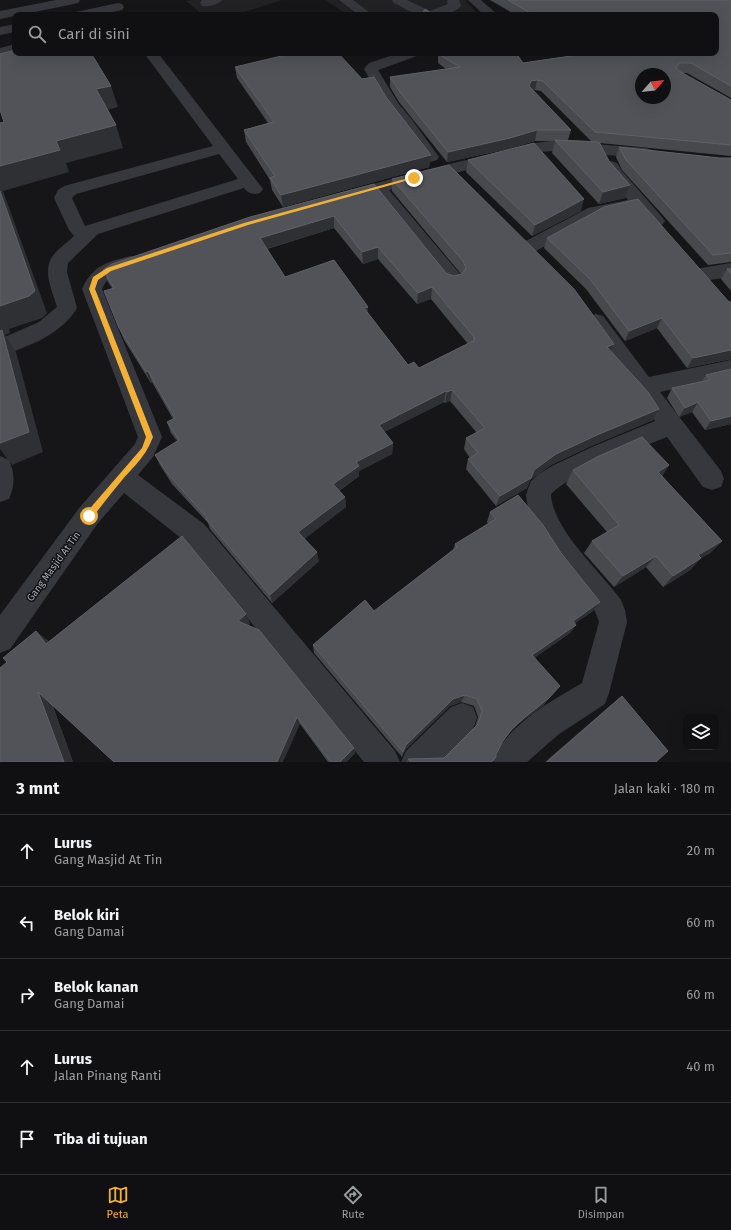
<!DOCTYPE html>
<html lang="id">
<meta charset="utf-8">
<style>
body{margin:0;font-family:"Fira Sans",sans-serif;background:#19191b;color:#f1f3f6}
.controls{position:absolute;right:12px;bottom:12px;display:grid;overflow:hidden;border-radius:8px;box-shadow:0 4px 16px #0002}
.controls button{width:36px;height:36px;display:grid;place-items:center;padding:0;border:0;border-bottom:1px solid #303032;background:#101012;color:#f1f3f6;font:20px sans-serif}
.compass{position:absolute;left:635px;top:68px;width:36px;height:36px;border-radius:50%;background:#101012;box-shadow:0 4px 16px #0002;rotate:62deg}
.stop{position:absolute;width:12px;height:12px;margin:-9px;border:3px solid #f2b134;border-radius:50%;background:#fff}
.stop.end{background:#f2b134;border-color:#fff;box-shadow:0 1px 4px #0008}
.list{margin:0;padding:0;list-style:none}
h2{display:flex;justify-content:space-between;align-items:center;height:52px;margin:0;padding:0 16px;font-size:17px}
h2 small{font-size:13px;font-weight:400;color:#9c9d9f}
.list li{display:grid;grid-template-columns:26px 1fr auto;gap:12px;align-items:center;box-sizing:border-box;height:72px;padding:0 16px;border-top:1px solid #303032}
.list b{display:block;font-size:15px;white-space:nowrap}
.list p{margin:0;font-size:13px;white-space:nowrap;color:#9c9d9f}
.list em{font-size:13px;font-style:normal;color:#9c9d9f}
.icon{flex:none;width:22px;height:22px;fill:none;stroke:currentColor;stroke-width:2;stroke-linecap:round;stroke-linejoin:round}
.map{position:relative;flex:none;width:731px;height:762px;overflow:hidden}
.search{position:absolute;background:#101012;box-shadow:0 4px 16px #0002;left:12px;right:12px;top:12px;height:44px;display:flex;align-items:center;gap:10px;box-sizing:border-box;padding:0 14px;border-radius:8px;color:#9c9d9f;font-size:15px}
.sheet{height:412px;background:#101012}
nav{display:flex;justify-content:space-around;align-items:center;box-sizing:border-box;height:56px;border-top:1px solid #303032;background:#101012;font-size:11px;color:#9c9d9f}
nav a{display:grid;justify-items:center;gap:2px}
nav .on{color:#f2b134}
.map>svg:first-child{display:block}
.built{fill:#222225}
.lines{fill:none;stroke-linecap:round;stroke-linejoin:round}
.minor{fill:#37383d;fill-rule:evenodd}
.wall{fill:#47494d;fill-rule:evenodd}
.shaded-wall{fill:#2f3033}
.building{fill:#525359;stroke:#5f6168;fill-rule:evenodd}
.route{fill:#f2b134}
.labels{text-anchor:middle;stroke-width:3;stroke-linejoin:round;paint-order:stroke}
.street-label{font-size:10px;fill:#a8adb8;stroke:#111113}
</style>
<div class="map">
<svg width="731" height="762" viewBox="0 0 731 762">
<rect width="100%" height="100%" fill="#161618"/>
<g class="built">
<path d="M 191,0 L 282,0 L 234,15 L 203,15 L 186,1 Z"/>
<path d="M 325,0 L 465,0 L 478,15 L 348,15 Z"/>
</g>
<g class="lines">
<g class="minor">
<path d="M 56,0 L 80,0 L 78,3 L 74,4 L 0,19 L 0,11 Z"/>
<path d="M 202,0 L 222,0 C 218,5 208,7 202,6 L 200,3 Z"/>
<path d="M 339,0 L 353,0 L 373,15 L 359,15 Z"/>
<path d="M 392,0 L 407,0 L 430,11 L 448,4 L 447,0 L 459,0 L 461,6 C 455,15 426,18 416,14 C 409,12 401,6 394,3 Z"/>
<path d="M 468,0 L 481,0 L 498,15 L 484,15 Z"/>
<path d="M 118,3 L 122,4 L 124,7 L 122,10 L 98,15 L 74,15 L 76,12 Z"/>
<path d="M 15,24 L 15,32 L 0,35 L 0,27 Z"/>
<path d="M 15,44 L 15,52 L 0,56 L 0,48 Z"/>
<path d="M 144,53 L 158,53 L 263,189 L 260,193 C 253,195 249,194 244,188 L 98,234 L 68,263 L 67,272 L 77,308 C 62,334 28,347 0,356 L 0,339 L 39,322 L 57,307 C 53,293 44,275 50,261 C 53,252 67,243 74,236 L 69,230 L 54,198 L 58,190 L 64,186 L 213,146 ZM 219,154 L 238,179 L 85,226 L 72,198 L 76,194 Z"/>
<path d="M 399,53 L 419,53 L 417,56 L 378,70 L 398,103 L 413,121 L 439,157 L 437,160 L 431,162 L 425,160 L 402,127 L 385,105 L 364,69 L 369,63 Z"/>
<path d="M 553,141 L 646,148 L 652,150 L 654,153 L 652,156 L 646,158 L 553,151 L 537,152 L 389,190 L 460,274 L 463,279 L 460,284 L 453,286 L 446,284 L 374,194 L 348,201 L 342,200 L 339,196 L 342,192 C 392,179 442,165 493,154 C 514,149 531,142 553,141 Z"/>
<path d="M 611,161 L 617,163 L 622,171 L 662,217 L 665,221 L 662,225 C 648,229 642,216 634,206 L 632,209 L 599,216 L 536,251 L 529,253 L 522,251 L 520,247 L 522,243 L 588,208 L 628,200 L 608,177 L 603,166 L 605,163 Z"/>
<path d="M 131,256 L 138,257 L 140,262 C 132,275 111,268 102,289 L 162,437 L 153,457 L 138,475 L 204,524 L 395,751 L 400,762 L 364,762 L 186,542 L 124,493 L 98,523 L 10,649 L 0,653 L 0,615 L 80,507 L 135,444 L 138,437 L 82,289 C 93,265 107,262 131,256 Z"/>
<path d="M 731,263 L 731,277 L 702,281 L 695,279 L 692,274 L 695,269 Z"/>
<path d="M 596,314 L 603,316 L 649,377 L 731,360 L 731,376 L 660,392 L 721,471 L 724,479 L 721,487 L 712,490 L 703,487 L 667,437 C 635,450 574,471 551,494 C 552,529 601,572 621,600 L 625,610 L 627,622 L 609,693 L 605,704 L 559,734 L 527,762 L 494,762 L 493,760 C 508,724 550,702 582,683 L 599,622 L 595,611 L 557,562 L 543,542 L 528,510 L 526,495 L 528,489 L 531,481 L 539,474 L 552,466 L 592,447 L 655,421 L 586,321 L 589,316 Z"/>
<path d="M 0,456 L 9,460 C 15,474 15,485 9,499 L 0,502 Z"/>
<path d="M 462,703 L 473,707 L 477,718 L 473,729 L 440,762 L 401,762 L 406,751 L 451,707 Z"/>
</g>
</g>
<g class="wall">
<path d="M 490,0 L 731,0 L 731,98 L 687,73 L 681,73 L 731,100 L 731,156 L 600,143 L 609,161 L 630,185 L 625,198 L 599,204 L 552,153 L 555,141 L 535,141 L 508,149 L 447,162 L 399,102 L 390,87 L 390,77 L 446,69 L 438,63 L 438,54 L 523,63 L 584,54 L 583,53 L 716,53 L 716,15 L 516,15 ZM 533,90 L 535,90 L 541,91 L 591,141 L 568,140 L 571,130 Z"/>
<path d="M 235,67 L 362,79 L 386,97 L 431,155 L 429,167 L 283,207 L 272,190 L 270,180 L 246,142 L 244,130 L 268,123 L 237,78 Z"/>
<path d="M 619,147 L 720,158 L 731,158 L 731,262 L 708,265 L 622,170 L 616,157 Z"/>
<path d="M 468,160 L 581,211 L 532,236 L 466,172 Z"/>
<path d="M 392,179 L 614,344 L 611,351 L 659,409 L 653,420 L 591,446 L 551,465 L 530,480 L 527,488 L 496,506 L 466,469 L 468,459 L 470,458 L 464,449 L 466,438 L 477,433 L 450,401 L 445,403 L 444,402 L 384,432 L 393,443 L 392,454 L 359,471 L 359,476 L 339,491 L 345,497 L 346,507 L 304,539 L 319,561 L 272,603 L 210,529 L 208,523 L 172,484 L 160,465 L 155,455 L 177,441 L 171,433 L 167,422 L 173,419 L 152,382 L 151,383 L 124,340 L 119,328 L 112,288 L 108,282 L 103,270 L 374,184 L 446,273 L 454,276 L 461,274 L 392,191 ZM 334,228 L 363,264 L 378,259 L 417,304 L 431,299 L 468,344 L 419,368 L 408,365 L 368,313 L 368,307 L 285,277 L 267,249 Z"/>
<path d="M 547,238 L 731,302 L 731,359 L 687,368 L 657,328 L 625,341 L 586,289 L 544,248 Z"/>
<path d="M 727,269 L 731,269 L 731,291 L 721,279 Z"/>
<path d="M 731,369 L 731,424 L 705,430 L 692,412 L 679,417 L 667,398 L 672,388 L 702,381 L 706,375 Z"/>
<path d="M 669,465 L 662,476 L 722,541 L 710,553 L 701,558 L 690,570 L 663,587 L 646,567 L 614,587 L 584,553 L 592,541 L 607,532 L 566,484 L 573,470 Z"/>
<path d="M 490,512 L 593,611 L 575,623 L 576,625 L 570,633 L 534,658 L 544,705 L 518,724 L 510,732 L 503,741 L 492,762 L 407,762 L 408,759 L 444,758 L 475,727 L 478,717 L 474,706 L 461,702 L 450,706 L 405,750 L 402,757 L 314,653 L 313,645 L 374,611 L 453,550 L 455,544 L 488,524 L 487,522 Z"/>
<path d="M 250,623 L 248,625 L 354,748 L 355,753 L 346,762 L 328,762 L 300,724 L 52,704 L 73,762 L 7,662 L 47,640 L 49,642 Z"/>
<path d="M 622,696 L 656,762 L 545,762 L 611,705 Z"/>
</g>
<g class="shaded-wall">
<path d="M 537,80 L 535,90 L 529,91 L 529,86 L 531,81 Z"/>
<path d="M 111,86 L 118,107 L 103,111 L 96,89 Z"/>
<path d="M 116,125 L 123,148 L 66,163 L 69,172 L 3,191 L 47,313 L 42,318 L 9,329 L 10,333 L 5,335 L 16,352 L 43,452 L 12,465 L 0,449 L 0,166 L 56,141 Z"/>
<path d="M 537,130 L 535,141 L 508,149 L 447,162 L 448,152 Z"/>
<path d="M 431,155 L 429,167 L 283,207 L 281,195 Z"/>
<path d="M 630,185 L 625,198 L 599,204 L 603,192 Z"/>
<path d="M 584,199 L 581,211 L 532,236 L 535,225 Z"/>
<path d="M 334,216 L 334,228 L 262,250 L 260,238 Z"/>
<path d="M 378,247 L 378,259 L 363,264 L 362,252 Z"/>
<path d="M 432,287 L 431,299 L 417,304 L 418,293 Z"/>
<path d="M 368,307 L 368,319 L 364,308 Z"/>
<path d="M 662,318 L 657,328 L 625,341 L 629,331 Z"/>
<path d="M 614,344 L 609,356 L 607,347 Z"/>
<path d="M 731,350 L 731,359 L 687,368 L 693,358 Z"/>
<path d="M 148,371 L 152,382 L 151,383 L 146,372 Z"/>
<path d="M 452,390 L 450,401 L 445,403 L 447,392 Z"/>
<path d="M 446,391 L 444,402 L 378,435 L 379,425 Z"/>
<path d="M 698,402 L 692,412 L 679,417 L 685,408 Z"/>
<path d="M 659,409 L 653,420 L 591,446 L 551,465 L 530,480 L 534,470 L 556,454 L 597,435 Z"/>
<path d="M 731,416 L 731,424 L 705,430 L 711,421 Z"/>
<path d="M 393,443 L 392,454 L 359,471 L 359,476 L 334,494 L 333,484 L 356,462 Z"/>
<path d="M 669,465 L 660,479 L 658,472 Z"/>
<path d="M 531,478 L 527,488 L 496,506 L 500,496 Z"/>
<path d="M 345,497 L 346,507 L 300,542 L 298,532 Z"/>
<path d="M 722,541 L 710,553 L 687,567 L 698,555 Z"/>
<path d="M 317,552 L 319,561 L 272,603 L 270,595 Z"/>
<path d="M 656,556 L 646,567 L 614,587 L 623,576 Z"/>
<path d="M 701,558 L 690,570 L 663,587 L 673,576 Z"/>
<path d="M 600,602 L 593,611 L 567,629 L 573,621 Z"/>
<path d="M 246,614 L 250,623 L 242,630 L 238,621 Z"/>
<path d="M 576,625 L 570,633 L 527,663 L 532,655 Z"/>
<path d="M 36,631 L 47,640 L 57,653 L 46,644 Z"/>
<path d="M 38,692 L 50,699 L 73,762 L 64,762 Z"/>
<path d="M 465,695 L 461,702 L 450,706 L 405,750 L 402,757 L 403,752 L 406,745 L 453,699 Z"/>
<path d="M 549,698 L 544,705 L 518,724 L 508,735 L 524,718 Z"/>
<path d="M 297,717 L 300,724 L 283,762 L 277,762 Z"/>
<path d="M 354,748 L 355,753 L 346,762 L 340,762 Z"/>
</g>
<g class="building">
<path d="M 508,0 L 731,0 L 731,86 L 691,63 L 679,63 L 676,68 L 679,71 L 731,100 L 731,145 L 595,132 L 543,81 L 537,80 L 531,81 L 529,86 L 571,130 L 537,130 L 510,138 L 448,152 L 400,92 L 390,77 L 460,67 L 438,54 L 516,53 L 523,63 L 591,53 L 716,53 L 716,15 L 534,15 ZM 641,74 L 665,74 L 665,98 L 641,98 Z"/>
<path d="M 425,9 L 434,15 L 421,15 Z"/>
<path d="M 15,50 L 15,53 L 91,53 L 111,86 L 96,89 L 116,125 L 56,141 L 60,150 L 0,166 L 0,123 L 4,122 L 0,110 L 0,54 Z"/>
<path d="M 294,53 L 338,53 L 362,79 L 374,77 L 386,97 L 431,155 L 281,195 L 270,178 L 275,176 L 244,130 L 274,122 L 235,67 Z"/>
<path d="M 555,140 L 599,142 L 609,161 L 630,185 L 603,192 Z"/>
<path d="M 534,143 L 584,199 L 535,225 L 468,160 Z"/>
<path d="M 619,147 L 720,158 L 731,158 L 731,253 L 713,255 L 626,160 Z"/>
<path d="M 449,165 L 574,289 L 614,344 L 607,347 L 648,392 L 659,409 L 597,435 L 556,454 L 534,470 L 531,478 L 500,496 L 468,459 L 478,453 L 466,438 L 485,428 L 452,390 L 447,392 L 446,391 L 379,425 L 393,443 L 356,462 L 359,466 L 333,484 L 345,497 L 298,532 L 317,552 L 270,595 L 206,519 L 207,518 L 168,474 L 155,455 L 179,440 L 167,422 L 175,418 L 148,371 L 146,372 L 119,328 L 104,291 L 114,288 L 103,270 L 112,264 L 250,217 L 374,184 L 446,273 L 454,276 L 462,274 L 466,268 L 463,261 L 392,179 ZM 334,216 L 362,252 L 378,247 L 418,293 L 432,287 L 475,338 L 473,338 L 475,340 L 419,368 L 414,362 L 408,365 L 364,308 L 368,307 L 334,260 L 285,277 L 260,238 Z"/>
<path d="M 0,191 L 35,291 L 29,296 L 0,306 Z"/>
<path d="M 638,199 L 729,302 L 731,302 L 731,350 L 693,358 L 662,318 L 629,331 L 590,279 L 547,238 L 604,207 Z"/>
<path d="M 727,269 L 731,269 L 731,274 Z"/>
<path d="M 2,330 L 29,432 L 0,443 L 0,331 Z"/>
<path d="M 731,369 L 731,416 L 711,421 L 698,402 L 685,408 L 672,388 L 710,380 L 706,375 Z"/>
<path d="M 642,437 L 669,465 L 658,472 L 722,541 L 698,555 L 701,558 L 673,576 L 656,556 L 623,576 L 592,541 L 619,525 L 573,470 L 597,457 Z"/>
<path d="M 518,495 L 543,525 L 561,553 L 600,602 L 573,621 L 576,625 L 532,655 L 560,686 L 549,698 L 524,718 L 512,729 L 503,741 L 496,754 L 496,757 L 492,762 L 411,762 L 408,759 L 444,758 L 478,724 L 482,711 L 477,699 L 465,695 L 453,699 L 406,745 L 403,752 L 313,645 L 365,600 L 374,611 L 457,547 L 455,544 L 496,519 L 490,512 Z"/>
<path d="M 182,536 L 246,614 L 238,621 L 259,630 L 354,748 L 340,762 L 331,762 L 297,717 L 277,762 L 114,762 L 38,692 L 64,762 L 0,762 L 0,668 L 7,662 L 3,658 L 36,631 L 46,644 Z"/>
<path d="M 622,696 L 668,751 L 656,762 L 547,762 Z"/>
</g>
<path class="route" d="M 412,177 L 416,178 L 248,225 L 111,271 L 98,280 L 95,289 L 153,437 C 145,457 137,463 123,479 C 112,492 102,505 92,518 L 86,518 L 86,513 L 142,448 L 146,437 L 89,289 L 93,277 L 107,268 L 244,223 Z"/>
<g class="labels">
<g class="street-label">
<text transform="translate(53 566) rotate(-54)" y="4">Gang Masjid At Tin</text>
</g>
</g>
</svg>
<div class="controls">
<button><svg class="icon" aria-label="layers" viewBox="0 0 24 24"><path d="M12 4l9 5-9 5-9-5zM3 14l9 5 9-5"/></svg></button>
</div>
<svg class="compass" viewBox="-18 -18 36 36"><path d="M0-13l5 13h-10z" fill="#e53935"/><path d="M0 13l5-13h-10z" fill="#9c9d9f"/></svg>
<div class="stop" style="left:89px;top:516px"></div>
<div class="stop end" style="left:414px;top:178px"></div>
<div class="search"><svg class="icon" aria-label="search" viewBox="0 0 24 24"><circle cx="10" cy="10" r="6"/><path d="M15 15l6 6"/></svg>Cari di sini</div>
</div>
<section class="sheet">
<h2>3 mnt<small>Jalan kaki · 180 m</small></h2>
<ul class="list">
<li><svg class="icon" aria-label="ahead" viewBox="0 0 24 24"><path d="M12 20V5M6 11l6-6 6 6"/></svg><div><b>Lurus</b><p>Gang Masjid At Tin</p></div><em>20 m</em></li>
<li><svg class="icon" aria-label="left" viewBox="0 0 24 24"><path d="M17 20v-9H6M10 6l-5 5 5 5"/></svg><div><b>Belok kiri</b><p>Gang Damai</p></div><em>60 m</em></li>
<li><svg class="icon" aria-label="right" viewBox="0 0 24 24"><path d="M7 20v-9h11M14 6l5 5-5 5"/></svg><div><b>Belok kanan</b><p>Gang Damai</p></div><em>60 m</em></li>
<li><svg class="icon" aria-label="ahead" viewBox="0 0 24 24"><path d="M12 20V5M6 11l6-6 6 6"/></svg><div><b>Lurus</b><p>Jalan Pinang Ranti</p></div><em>40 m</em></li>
<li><svg class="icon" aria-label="arrive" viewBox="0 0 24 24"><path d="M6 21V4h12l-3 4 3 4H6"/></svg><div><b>Tiba di tujuan</b></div></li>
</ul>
</section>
<nav>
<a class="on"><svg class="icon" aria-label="map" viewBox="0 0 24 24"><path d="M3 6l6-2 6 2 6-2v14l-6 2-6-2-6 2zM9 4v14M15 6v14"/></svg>Peta</a>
<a><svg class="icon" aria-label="directions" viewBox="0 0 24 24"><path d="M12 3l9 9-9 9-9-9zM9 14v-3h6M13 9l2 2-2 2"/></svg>Rute</a>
<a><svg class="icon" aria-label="saved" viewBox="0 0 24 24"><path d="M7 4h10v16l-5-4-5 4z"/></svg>Disimpan</a>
</nav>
